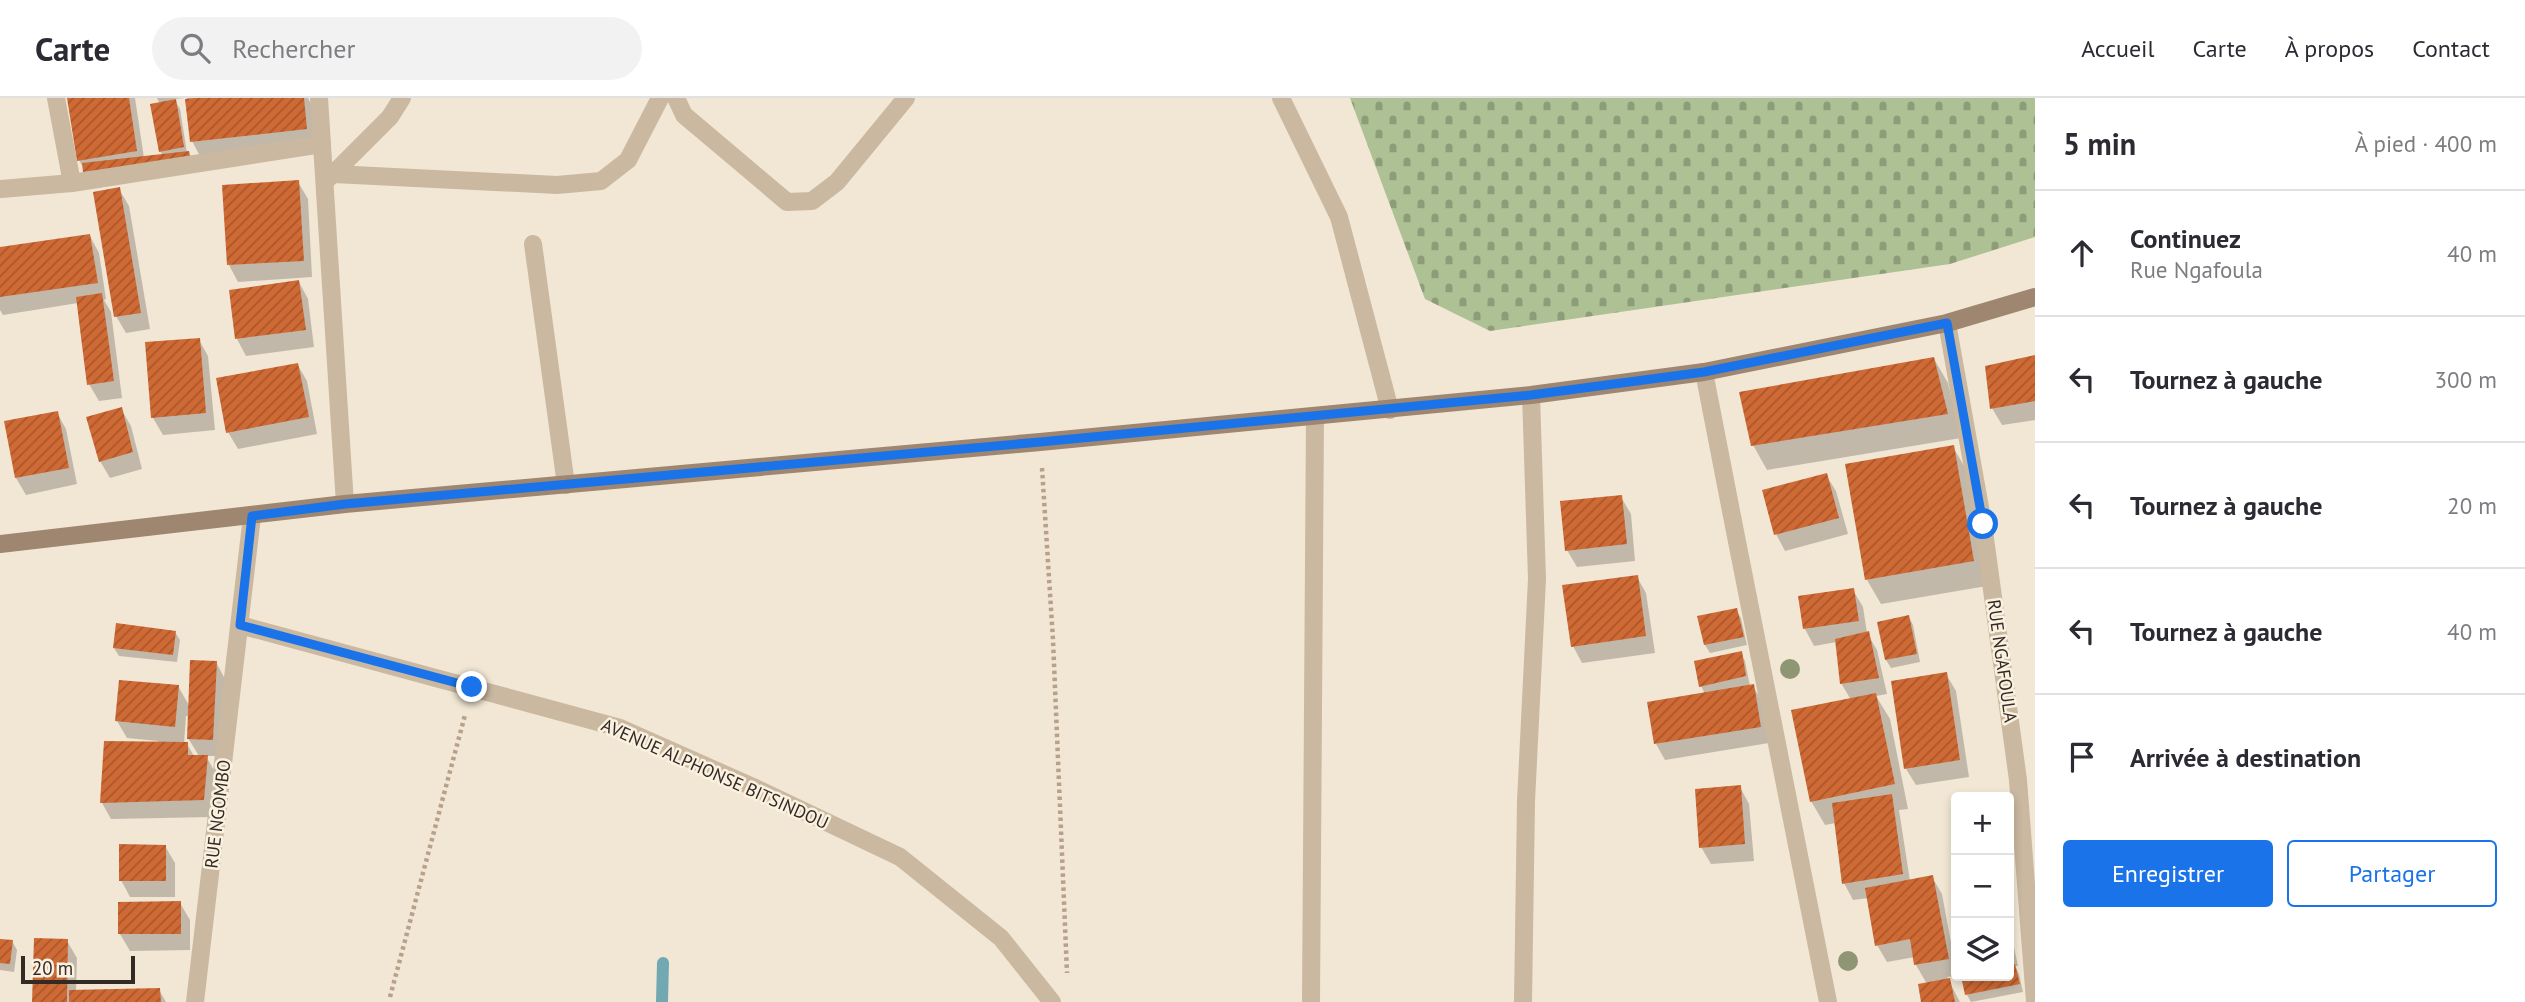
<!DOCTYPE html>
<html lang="fr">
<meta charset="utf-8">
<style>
body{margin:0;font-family:"PT Sans",sans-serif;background:#f2f2f3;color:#2b2b33}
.controls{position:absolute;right:21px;bottom:21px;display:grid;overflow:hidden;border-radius:7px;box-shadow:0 4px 10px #0003}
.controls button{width:63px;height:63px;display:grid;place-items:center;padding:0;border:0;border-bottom:2px solid #e1e1e2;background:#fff;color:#2b2b33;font:35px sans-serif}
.scale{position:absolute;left:21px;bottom:18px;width:114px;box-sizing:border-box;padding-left:7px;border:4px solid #342a24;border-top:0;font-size:19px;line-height:24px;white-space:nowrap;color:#342a24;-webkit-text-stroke:5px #faf1e0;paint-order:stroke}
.stop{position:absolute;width:21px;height:21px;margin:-16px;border:5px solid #1a73e8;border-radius:50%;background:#fff}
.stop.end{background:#1a73e8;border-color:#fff;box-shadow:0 2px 7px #0008}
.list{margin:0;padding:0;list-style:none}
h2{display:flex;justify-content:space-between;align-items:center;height:91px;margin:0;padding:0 28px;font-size:30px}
h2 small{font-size:23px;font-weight:400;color:#7c7c81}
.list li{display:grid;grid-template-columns:46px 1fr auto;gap:21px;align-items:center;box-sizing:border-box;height:126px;padding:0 28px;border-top:2px solid #e1e1e2}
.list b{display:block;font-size:26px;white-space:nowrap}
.list p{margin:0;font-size:23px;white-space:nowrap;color:#7c7c81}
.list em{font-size:23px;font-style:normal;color:#7c7c81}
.actions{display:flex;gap:14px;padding:21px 28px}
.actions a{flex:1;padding:16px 0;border:2px solid #1a73e8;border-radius:7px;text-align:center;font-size:24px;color:#1a73e8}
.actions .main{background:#1a73e8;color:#fff}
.icon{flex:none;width:38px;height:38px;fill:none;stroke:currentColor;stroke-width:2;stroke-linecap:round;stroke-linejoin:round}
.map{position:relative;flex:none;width:2035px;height:904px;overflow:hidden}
header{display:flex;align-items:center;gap:42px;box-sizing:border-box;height:98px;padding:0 35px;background:#fff;border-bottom:2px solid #e1e1e2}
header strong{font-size:33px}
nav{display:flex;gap:38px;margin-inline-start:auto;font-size:24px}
.search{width:490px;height:63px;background:#f2f2f3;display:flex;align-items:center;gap:18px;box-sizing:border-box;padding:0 24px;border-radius:38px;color:#7c7c81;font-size:26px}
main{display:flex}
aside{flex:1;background:#fff}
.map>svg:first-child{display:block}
.cemetery{fill:url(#cemetery-stones)}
.shadow{fill:#0003;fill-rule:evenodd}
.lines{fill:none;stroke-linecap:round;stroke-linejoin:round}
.stream{stroke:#72a8b1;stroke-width:12}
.building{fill:url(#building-hatch)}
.path{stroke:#b6a18a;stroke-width:4.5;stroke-dasharray:3.5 3.5;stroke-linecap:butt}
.street{stroke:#cab8a0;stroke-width:18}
.secondary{stroke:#9e8671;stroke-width:18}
.tree{fill:#8f9674}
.route{stroke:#1a73e8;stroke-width:9}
.labels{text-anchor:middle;stroke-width:5;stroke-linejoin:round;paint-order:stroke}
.street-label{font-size:18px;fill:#342a24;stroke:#faf1e0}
</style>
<header>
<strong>Carte</strong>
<div class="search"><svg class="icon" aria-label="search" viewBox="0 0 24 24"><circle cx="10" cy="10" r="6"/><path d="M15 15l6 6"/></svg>Rechercher</div>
<nav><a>Accueil</a><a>Carte</a><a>À propos</a><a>Contact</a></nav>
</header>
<main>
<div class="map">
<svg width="2035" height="904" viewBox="0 0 2035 904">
<defs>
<pattern id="cemetery-stones" width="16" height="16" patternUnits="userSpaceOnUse" patternTransform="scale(1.75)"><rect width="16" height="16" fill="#aec194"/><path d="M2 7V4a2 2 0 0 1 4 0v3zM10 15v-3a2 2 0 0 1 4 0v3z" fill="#8e9d79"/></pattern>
<pattern id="building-hatch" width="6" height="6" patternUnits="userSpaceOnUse" patternTransform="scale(1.75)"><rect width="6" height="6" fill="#cf6a35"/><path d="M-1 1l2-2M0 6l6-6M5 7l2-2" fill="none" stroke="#a9572d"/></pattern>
</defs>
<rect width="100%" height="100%" fill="#f2e7d4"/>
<path class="cemetery" d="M 1350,0 L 2035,0 L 2035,139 L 1950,166 L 1490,233 L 1425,201 Z"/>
<g class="shadow">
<path d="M 69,0 L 135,0 L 144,60 L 163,58 L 160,53 L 160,6 L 157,0 L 185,0 L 174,1 L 180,11 L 187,55 L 193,63 L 90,82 L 79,62 Z"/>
<path d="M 187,0 L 308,0 L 312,7 L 316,48 L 201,60 L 192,43 Z"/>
<path d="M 298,84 L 308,101 L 312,179 L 238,184 L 229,167 Z"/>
<path d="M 119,91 L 129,108 L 150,231 L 126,235 L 116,218 Z"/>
<path d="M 90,138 L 99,155 L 106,201 L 104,202 L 111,214 L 122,300 L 99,303 L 89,286 L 78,205 L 3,217 L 0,212 L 0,151 Z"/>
<path d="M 299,184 L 308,201 L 314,249 L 246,258 L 237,241 L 231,193 Z"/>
<path d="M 199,242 L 208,258 L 215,332 L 163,337 L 153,320 L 147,246 Z"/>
<path d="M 2035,259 L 2035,322 L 2002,327 L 1992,310 Z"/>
<path d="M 1934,261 L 1948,285 L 1961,340 L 1767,372 L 1753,347 Z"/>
<path d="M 297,266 L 307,283 L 317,336 L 238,351 L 228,334 Z"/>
<path d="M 121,311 L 131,328 L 142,371 L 110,380 L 100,363 Z"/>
<path d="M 57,315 L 66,331 L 77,386 L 26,397 L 16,380 L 6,325 Z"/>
<path d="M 1953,349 L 1967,373 L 1987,488 L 1881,506 L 1867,482 Z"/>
<path d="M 1826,377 L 1836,393 L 1848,436 L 1785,453 L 1776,436 Z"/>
<path d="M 1621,399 L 1631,416 L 1635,463 L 1577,469 L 1567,452 Z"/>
<path d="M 1637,479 L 1646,495 L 1655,555 L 1582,565 L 1573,548 Z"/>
<path d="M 1853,492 L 1863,509 L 1867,535 L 1877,552 L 1887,596 L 1876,598 L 1890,621 L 1908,711 L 1899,712 L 1910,783 L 1932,779 L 1942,796 L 1956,872 L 1956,878 L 1947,879 L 1960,904 L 1923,904 L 1927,886 L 1916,867 L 1915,859 L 1887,864 L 1877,847 L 1868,800 L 1853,802 L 1844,785 L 1836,725 L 1825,727 L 1811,703 L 1851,602 L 1841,585 L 1837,544 L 1814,548 L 1805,531 L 1800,500 Z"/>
<path d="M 1736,512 L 1741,520 L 1747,547 L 1710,555 L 1705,547 L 1700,520 Z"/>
<path d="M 1909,519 L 1913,527 L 1920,564 L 1891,570 L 1886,562 Z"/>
<path d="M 175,534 L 180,542 L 177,564 L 119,558 L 114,550 Z"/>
<path d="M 1741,555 L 1745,563 L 1750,588 L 1753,588 L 1763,605 L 1769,645 L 1665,662 L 1656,646 L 1705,596 L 1701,588 Z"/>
<path d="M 216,564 L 225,581 L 222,658 L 206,658 L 216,676 L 213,719 L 111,721 L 102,705 L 158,643 L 127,640 L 117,623 L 178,588 L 190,609 ZM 186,618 L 189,618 L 188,640 L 199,658 L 194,658 L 187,646 L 184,646 Z"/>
<path d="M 1946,576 L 1956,593 L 1969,679 L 1916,687 L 1906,671 Z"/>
<path d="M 1740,689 L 1749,706 L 1754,763 L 1711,766 L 1701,749 Z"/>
<path d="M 165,748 L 175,765 L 175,799 L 130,799 L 121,782 Z"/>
<path d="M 180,805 L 190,822 L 190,852 L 130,853 L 120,836 Z"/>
<path d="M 2009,826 L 2018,868 L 2015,868 L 2019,876 L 2023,894 L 1971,904 L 1967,897 L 1963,879 L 2009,878 Z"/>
<path d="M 0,842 L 12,843 L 17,852 L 14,874 L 0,872 Z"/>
<path d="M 67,843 L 77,860 L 76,894 L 159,892 L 166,904 L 33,904 Z"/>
</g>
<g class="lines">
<path class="stream" d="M 662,904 L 663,865"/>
</g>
<g class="building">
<path d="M 67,0 L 129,0 L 137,53 L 77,63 Z"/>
<path d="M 195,0 L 304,0 L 307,31 L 190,44 L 185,1 Z"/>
<path d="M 176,1 L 184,49 L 159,54 L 150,6 Z"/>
<path d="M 189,53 L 191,62 L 83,74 L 82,65 Z"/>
<path d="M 299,82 L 304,163 L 227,167 L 222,87 Z"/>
<path d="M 120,89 L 141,215 L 114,219 L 93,94 Z"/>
<path d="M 90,136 L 98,185 L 0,199 L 0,149 Z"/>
<path d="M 299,182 L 306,232 L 235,241 L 229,192 Z"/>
<path d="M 102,195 L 114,283 L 87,287 L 76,199 Z"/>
<path d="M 200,240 L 206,315 L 151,320 L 145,244 Z"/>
<path d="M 2035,257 L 2035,303 L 1990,311 L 1985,268 Z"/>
<path d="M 1934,259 L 1948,316 L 1751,348 L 1739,294 Z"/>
<path d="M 298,265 L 309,319 L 226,335 L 216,280 Z"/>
<path d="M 122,309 L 133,354 L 99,364 L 86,319 Z"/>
<path d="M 58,313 L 69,370 L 15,380 L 4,323 Z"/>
<path d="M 1954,347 L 1974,463 L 1865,482 L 1845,366 Z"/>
<path d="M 1827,375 L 1839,420 L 1774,437 L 1762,392 Z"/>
<path d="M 1622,397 L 1627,446 L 1565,453 L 1560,403 Z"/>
<path d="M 1638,477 L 1646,538 L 1571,549 L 1562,487 Z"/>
<path d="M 1854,490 L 1859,523 L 1803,531 L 1798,498 Z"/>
<path d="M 1737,510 L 1744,539 L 1704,547 L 1697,518 Z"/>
<path d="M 1909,517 L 1917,556 L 1885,562 L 1877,524 Z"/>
<path d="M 116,525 L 176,533 L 173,557 L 113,550 Z"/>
<path d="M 1869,533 L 1879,580 L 1840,586 L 1835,541 Z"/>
<path d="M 1742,553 L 1746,578 L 1699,589 L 1694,563 Z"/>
<path d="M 190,562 L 217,563 L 213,642 L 187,641 Z"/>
<path d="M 1947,574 L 1960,662 L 1904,671 L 1891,583 Z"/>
<path d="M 119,582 L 179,587 L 175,629 L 115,623 Z"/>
<path d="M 1754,586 L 1761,629 L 1654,646 L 1647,604 Z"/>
<path d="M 1876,595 L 1895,686 L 1810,704 L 1791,612 Z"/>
<path d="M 104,643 L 188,644 L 188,657 L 208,657 L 204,702 L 100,705 Z"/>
<path d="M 1741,687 L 1745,746 L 1699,750 L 1695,691 Z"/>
<path d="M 1892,696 L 1903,776 L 1842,786 L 1832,705 Z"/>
<path d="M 119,746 L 166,747 L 166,783 L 119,783 Z"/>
<path d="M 1933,777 L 1949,861 L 1914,867 L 1910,841 L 1875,848 L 1865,790 Z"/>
<path d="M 181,803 L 181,836 L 118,836 L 118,804 Z"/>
<path d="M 2009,838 L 2014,860 L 2009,861 Z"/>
<path d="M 34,840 L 68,841 L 67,904 L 32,904 Z"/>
<path d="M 0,841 L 13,842 L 10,866 L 0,865 Z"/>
<path d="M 2015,866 L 2020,886 L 1965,897 L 1961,878 L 2009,878 L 2009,867 Z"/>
<path d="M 1950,880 L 1955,904 L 1921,904 L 1918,886 Z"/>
<path d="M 160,890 L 161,904 L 69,904 L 69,892 Z"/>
</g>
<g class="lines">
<g class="path">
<path d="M 1042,370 L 1053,542 L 1067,875"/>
<path d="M 390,899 L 465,617"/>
</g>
<g class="street">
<path d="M 56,0 L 72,85"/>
<path d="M 319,0 L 345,406"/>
<path d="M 676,0 L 684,17 L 787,104 L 812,103 L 837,84 L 906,0"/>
<path d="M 1281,0 L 1339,119 L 1390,312"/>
<path d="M 334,76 L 557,87 L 601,83 L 628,62 L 660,0"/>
<path d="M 329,80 L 390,19 L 402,0"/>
<path d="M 1,91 L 72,85 L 322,46"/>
<path d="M 533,146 L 566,387"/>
<path d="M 1947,225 L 1983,426 L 2018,682 L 2035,903"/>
<path d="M 1704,274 C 1745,484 1785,694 1828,904"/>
<path d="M 240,527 L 620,630 L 753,689 L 900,759 L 1001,840 L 1052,904"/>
<path d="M 195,904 L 252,418"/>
<path d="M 1311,904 L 1315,318"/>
<path d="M 1523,904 L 1526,703 L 1537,481 L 1531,297"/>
</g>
<path class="secondary" d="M 0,446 L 345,406 L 1040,344 L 1531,297 L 1704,274 L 1947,225 L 2035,199"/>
</g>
<g class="tree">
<circle cx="1790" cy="571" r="10"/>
<circle cx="1848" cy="863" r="10"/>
</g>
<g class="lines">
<path class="route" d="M 472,589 L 240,527 L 252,418 L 345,406 L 1040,344 L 1531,297 L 1704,274 L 1947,225 L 1983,426"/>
</g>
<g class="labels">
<g class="street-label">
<text transform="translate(2002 563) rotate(82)" y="6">RUE NGAFOULA</text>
<text transform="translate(715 676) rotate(24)" y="6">AVENUE ALPHONSE BITSINDOU</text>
<text transform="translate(218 716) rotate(-83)" y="6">RUE NGOMBO</text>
</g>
</g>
</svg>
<div class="controls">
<button>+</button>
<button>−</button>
<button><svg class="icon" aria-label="layers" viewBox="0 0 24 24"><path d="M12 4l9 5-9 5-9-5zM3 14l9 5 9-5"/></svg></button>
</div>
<div class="scale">20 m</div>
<div class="stop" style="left:1983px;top:426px"></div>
<div class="stop end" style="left:472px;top:589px"></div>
</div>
<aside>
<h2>5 min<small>À pied · 400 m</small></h2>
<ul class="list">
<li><svg class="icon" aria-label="ahead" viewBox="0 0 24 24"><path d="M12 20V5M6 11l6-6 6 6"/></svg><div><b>Continuez</b><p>Rue Ngafoula</p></div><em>40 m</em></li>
<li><svg class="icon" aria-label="left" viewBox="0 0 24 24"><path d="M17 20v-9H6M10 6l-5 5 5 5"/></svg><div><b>Tournez à gauche</b></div><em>300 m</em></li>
<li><svg class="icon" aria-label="left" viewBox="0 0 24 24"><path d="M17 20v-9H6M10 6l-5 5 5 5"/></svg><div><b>Tournez à gauche</b></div><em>20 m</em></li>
<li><svg class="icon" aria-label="left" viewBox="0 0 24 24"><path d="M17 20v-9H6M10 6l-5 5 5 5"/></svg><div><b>Tournez à gauche</b></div><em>40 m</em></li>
<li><svg class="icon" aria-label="arrive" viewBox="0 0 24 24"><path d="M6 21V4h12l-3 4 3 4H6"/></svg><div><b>Arrivée à destination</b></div></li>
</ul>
<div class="actions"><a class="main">Enregistrer</a><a>Partager</a></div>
</aside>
</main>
